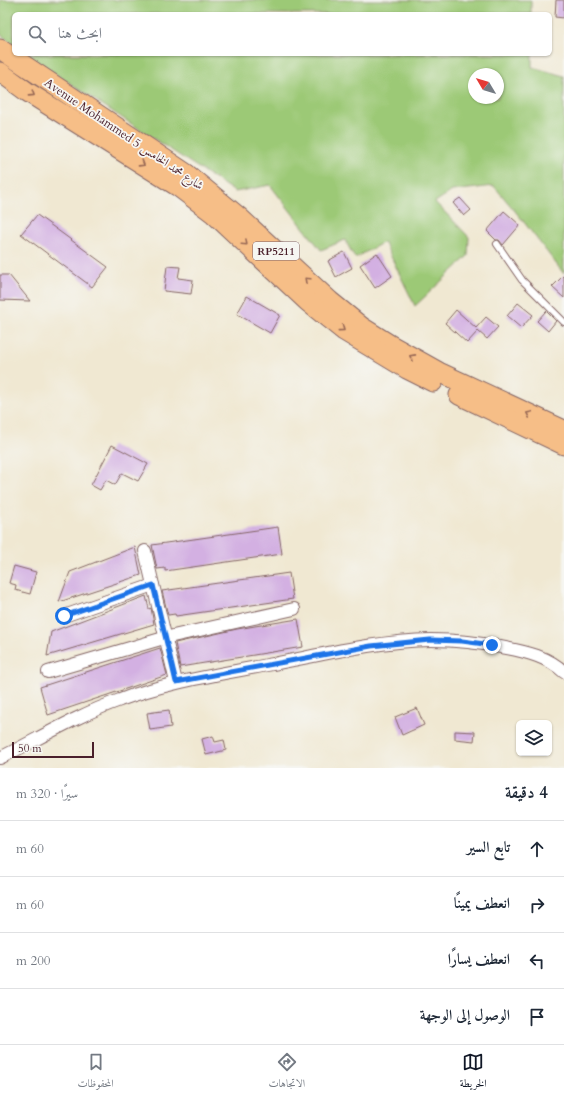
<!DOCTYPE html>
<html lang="ar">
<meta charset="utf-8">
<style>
body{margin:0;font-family:Cardo,Amiri,serif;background:#f2f2f3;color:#1f2937;direction:rtl}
.controls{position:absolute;right:12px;bottom:12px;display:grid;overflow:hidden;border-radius:6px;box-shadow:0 1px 3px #0004}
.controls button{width:36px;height:36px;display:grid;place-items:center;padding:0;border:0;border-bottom:1px solid #e0e1e3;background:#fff;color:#1f2937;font:20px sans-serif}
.compass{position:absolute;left:468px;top:68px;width:36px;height:36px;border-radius:50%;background:#fff;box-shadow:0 1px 3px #0004;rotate:308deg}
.scale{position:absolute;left:12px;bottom:10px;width:82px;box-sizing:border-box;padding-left:4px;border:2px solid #4a1f2b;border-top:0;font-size:11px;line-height:14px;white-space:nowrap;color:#4a1f2b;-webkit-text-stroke:3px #f6f6f2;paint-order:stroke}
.stop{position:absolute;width:12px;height:12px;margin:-9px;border:3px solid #1a73e8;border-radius:50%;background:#fff}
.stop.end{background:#1a73e8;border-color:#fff;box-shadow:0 1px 4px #0008}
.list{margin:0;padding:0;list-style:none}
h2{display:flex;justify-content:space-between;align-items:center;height:52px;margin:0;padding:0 16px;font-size:17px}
h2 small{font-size:13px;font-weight:400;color:#747a83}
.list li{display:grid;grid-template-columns:26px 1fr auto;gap:12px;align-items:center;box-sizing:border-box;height:56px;padding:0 16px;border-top:1px solid #e0e1e3}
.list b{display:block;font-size:15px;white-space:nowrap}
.list em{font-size:13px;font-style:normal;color:#747a83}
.icon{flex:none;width:22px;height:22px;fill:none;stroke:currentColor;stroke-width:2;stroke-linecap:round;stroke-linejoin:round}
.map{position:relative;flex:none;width:564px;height:768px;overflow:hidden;direction:ltr}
.search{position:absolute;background:#fff;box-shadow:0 1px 3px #0004;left:12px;right:12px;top:12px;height:44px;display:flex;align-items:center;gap:10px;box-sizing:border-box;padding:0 14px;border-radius:6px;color:#747a83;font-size:15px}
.sheet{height:276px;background:#fff}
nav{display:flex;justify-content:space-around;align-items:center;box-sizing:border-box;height:56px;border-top:1px solid #e0e1e3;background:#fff;font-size:11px;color:#747a83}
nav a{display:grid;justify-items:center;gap:2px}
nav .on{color:#111827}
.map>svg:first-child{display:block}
.green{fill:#9cc976;stroke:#737450;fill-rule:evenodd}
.building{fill:#d3b0e2}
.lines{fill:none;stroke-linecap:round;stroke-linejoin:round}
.lane-casing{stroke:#846565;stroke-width:8}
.street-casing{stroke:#846565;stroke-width:14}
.primary-casing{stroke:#846565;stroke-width:21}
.lane{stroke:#fff;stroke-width:6}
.street{stroke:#fff;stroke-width:12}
.primary{stroke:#f6be87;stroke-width:19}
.oneway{stroke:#976754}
.route{stroke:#1a73e8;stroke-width:5}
.labels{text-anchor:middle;stroke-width:3.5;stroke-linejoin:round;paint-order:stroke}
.shield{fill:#f6f6f2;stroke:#7e6067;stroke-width:1}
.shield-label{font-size:11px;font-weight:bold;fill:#4a1f2b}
.street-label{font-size:12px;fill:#4a1f2b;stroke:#f6f6f2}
</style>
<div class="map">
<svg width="564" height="768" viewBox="0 0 564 768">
<rect width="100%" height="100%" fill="#f6f6f2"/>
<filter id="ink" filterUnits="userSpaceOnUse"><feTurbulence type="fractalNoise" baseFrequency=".025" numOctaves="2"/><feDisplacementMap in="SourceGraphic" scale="8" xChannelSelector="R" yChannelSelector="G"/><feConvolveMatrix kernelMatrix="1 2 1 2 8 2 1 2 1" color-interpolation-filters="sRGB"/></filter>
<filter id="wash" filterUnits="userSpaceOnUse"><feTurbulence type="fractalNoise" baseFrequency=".012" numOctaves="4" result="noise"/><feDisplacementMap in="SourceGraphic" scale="16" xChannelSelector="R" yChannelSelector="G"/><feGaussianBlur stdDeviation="0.9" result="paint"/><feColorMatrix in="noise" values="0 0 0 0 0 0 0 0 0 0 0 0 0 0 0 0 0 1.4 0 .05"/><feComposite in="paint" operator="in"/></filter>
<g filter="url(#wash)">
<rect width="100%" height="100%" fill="#f0e8d2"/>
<g class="green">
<path d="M 0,0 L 531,0 L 531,14 L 14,14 L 14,45 L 0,34 Z"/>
<path d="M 25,54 L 532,54 L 532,67 L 564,76 L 564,274 L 520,217 L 494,186 L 452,191 L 435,202 L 469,237 L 468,256 L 415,306 L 384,242 L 355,258 L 345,240 L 321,250 L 270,185 L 235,192 ZM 474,74 L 498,74 L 498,98 L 474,98 Z"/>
</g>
<g id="blocks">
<g class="building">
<path d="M 556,0 L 564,0 L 564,18 L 555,17 Z"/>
<path d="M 460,198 L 471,210 L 464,216 L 453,203 Z"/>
<path d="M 504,211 L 520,225 L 503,245 L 499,240 L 496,240 L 487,231 Z"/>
<path d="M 37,215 L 108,267 L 92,287 L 21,234 Z"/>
<path d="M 344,252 L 352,268 L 336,277 L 328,261 Z"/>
<path d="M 377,253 L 392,276 L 375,288 L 360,265 Z"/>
<path d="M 167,266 L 180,267 L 178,278 L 193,280 L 191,294 L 164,291 Z"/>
<path d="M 0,275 L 9,275 L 30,301 L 0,300 Z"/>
<path d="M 564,275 L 564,298 L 552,287 Z"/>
<path d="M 247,296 L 280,315 L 270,333 L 237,314 Z"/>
<path d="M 518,303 L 533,315 L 521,328 L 507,316 Z"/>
<path d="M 456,310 L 476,328 L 486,317 L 498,327 L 487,339 L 478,331 L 467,343 L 445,323 Z"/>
<path d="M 546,311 L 556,321 L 548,331 L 537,321 Z"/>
<path d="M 112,445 L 148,464 L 138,481 L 122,473 L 115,485 L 106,480 L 100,490 L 91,485 Z"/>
<path d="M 278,527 L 282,554 L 165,571 L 165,568 L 157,569 L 152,545 Z"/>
<path d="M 135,547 L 141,575 L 59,602 L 70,572 Z"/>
<path d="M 14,566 L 36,572 L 30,594 L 15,590 L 16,585 L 9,583 Z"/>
<path d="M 289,573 L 293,599 L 176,616 L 175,614 L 168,615 L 162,591 Z"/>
<path d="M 146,596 L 149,609 L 151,608 L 154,624 L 47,656 L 51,632 Z"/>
<path d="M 298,619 L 303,647 L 180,667 L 175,643 L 237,629 Z"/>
<path d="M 160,648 L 167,675 L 48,715 L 40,687 Z"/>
<path d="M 417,708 L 424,725 L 402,735 L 395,717 Z"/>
<path d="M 169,710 L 171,727 L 150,730 L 147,713 Z"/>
<path d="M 455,731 L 475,732 L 474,741 L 455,739 Z"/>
<path d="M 213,736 L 215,742 L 224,740 L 226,750 L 206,755 L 202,739 Z"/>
</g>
</g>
</g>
<g filter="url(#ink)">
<use href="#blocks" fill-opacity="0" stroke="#846565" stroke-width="1"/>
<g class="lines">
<defs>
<path id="lane" d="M 497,244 L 522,280 L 564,322"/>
<g id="street">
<path d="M 145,551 L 176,682"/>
<path d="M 64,616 L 153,585"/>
<path d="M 48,672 L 164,638 L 294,609"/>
<path d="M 0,758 C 40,738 78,715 120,700 C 167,682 217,675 267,665 C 321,655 376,641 431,640 C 456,640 482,643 506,648 C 527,652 548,657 564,672"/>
</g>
<g id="primary">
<path d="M 0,49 L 187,174 L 238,216 L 330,301 L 362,327 L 389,344 L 439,372 L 564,430"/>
<path d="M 0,72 L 26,91 L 177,186 L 214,214 L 308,302 L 344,331 L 407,369 L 433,382"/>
<path d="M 459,395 L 564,445"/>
</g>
</defs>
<use href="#lane" class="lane-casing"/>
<use href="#street" class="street-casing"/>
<use href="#primary" class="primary-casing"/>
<use href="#lane" class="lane"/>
<use href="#street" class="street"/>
<use href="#primary" class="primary"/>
</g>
<defs><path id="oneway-chevron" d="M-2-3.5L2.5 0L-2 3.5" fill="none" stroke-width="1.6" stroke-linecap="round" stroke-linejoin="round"/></defs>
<g class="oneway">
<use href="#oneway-chevron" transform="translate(32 94) rotate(33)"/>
<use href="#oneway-chevron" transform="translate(142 164) rotate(32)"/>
<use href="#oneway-chevron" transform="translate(245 243) rotate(43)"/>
<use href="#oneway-chevron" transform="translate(307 280) rotate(-137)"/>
<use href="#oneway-chevron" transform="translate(342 329) rotate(37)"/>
<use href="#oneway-chevron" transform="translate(412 357) rotate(-151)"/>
<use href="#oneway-chevron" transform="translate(529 414) rotate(-155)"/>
</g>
</g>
<g class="lines" filter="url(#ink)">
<path class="route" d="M 64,616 L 153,585 L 176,682 L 371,646 L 430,640 L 462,641 L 492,645"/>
</g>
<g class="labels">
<rect class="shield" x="253" y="242" width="46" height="18" rx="3"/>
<g class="shield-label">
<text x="276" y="255">RP5211</text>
</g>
<g class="street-label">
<text transform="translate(124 134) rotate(34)" y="4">Avenue Mohammed 5 شارع محمد الخامس</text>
</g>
</g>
</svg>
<div class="controls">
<button><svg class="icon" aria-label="layers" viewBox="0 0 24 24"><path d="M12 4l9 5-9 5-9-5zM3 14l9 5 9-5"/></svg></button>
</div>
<svg class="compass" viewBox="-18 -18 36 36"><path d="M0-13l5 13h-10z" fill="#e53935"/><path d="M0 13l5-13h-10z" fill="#747a83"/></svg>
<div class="scale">50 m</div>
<div class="stop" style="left:64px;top:616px"></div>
<div class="stop end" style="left:492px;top:645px"></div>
<div class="search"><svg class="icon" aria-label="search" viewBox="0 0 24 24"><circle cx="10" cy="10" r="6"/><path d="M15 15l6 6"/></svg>ابحث هنا</div>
</div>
<section class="sheet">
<h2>4 دقيقة<small>سيرًا · 320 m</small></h2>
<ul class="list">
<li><svg class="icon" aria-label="ahead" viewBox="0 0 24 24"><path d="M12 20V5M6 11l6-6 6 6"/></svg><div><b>تابع السير</b></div><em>60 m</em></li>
<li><svg class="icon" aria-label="right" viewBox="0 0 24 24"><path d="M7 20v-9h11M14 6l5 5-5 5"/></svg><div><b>انعطف يمينًا</b></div><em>60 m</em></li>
<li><svg class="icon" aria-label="left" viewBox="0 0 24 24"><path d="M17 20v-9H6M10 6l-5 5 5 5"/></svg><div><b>انعطف يسارًا</b></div><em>200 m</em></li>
<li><svg class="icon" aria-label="arrive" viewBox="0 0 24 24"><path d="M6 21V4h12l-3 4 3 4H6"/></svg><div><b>الوصول إلى الوجهة</b></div></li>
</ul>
</section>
<nav>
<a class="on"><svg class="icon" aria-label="map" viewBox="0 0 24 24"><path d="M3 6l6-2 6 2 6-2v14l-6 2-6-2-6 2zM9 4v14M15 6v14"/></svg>الخريطة</a>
<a><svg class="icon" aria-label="directions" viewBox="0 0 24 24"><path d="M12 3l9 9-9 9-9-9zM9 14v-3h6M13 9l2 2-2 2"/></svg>الاتجاهات</a>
<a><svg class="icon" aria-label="saved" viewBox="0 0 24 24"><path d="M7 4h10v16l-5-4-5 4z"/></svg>المحفوظات</a>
</nav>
